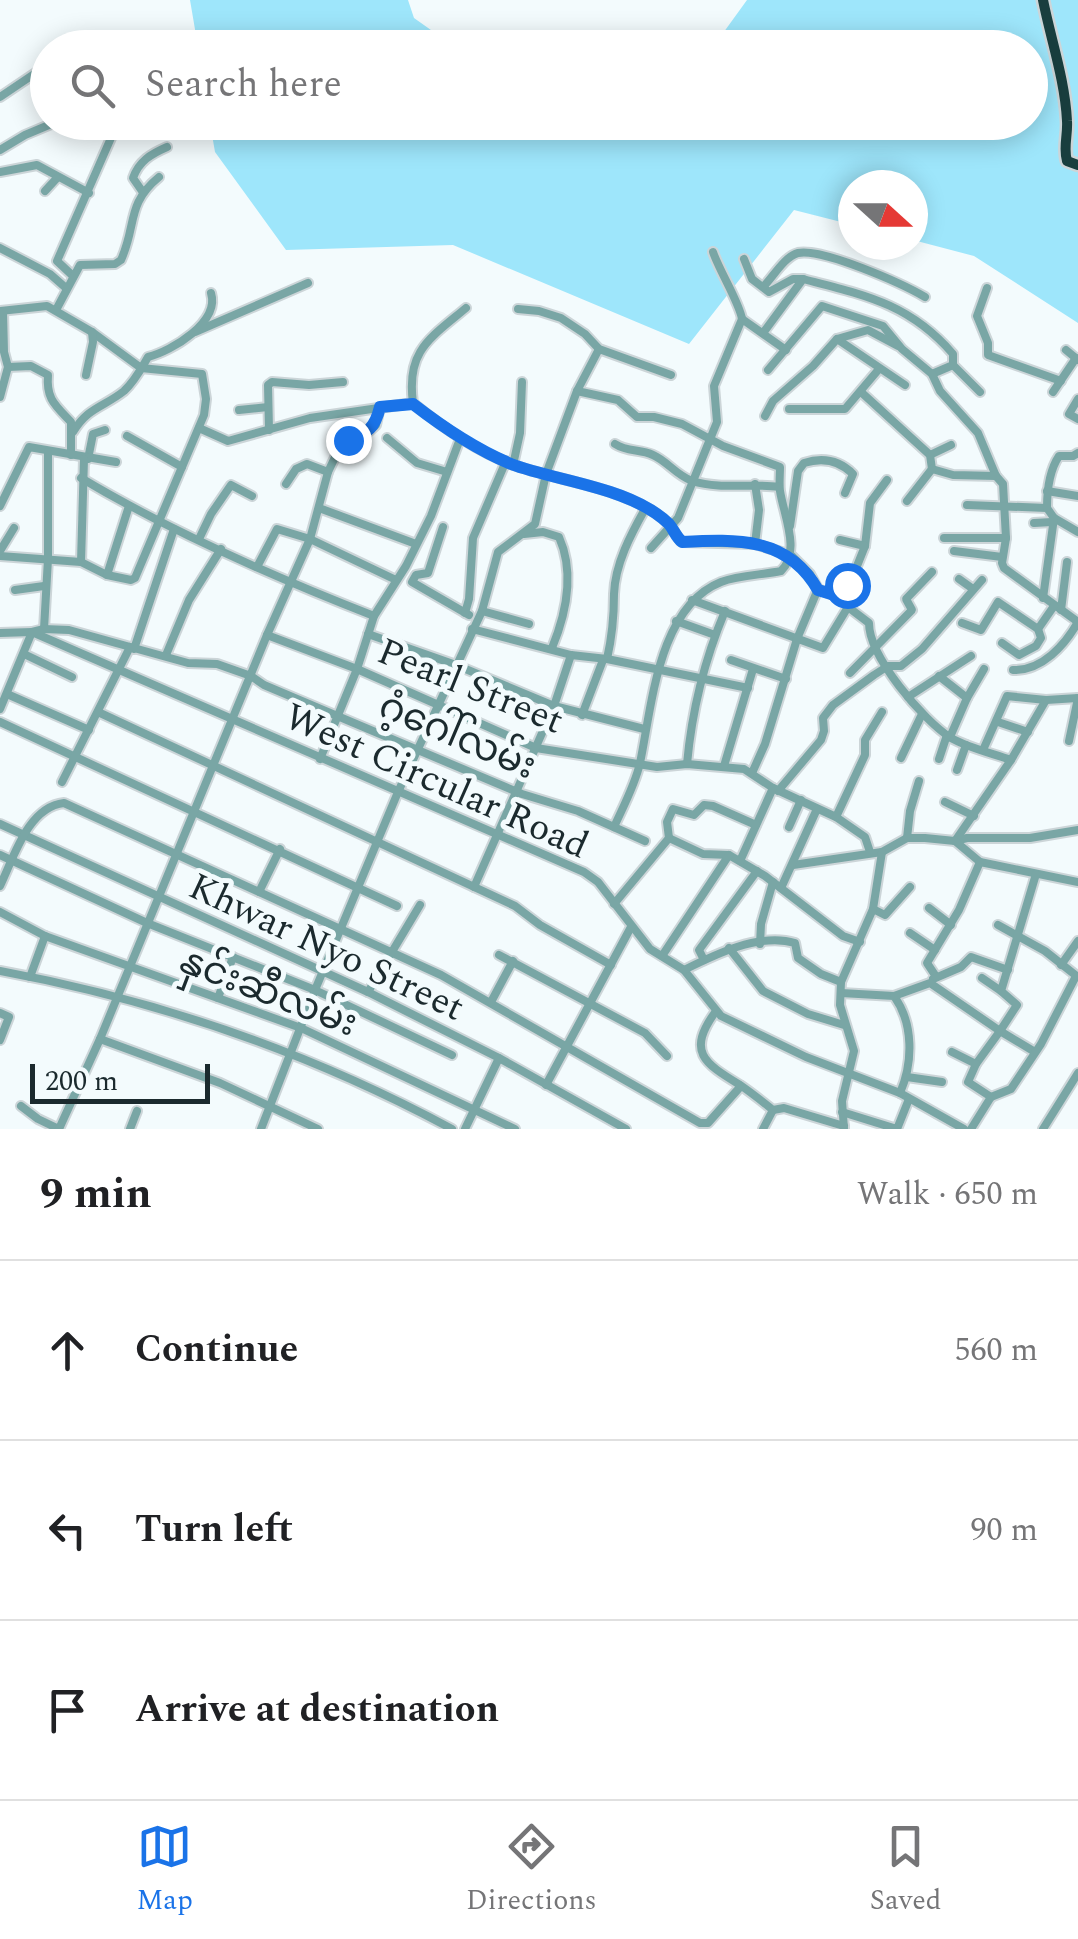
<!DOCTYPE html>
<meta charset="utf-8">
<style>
body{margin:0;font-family:Spectral,"Noto Sans Myanmar",serif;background:#f6f6f6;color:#202124}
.compass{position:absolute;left:838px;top:170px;width:90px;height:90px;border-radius:50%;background:#fff;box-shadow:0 5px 25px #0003;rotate:111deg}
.scale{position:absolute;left:30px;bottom:25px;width:180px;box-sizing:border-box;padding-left:10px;border:5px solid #1b2a2e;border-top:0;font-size:28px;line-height:35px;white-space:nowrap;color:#1b2a2e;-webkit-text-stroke:8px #f3fbfd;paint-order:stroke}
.stop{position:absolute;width:30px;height:30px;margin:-22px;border:8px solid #1a73e8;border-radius:50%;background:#fff}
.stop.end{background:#1a73e8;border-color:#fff;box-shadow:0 2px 10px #0008}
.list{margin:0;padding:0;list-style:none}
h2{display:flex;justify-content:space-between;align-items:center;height:130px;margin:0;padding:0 40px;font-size:42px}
h2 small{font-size:32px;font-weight:400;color:#757577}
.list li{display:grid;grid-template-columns:65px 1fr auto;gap:30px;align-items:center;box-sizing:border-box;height:180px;padding:0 40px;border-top:2px solid #e0e0e0}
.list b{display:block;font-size:38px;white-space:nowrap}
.list em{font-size:32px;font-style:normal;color:#757577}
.icon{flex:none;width:55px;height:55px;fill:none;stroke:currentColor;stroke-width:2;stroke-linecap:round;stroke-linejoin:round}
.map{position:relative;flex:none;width:1078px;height:1129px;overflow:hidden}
.search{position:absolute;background:#fff;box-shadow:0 5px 25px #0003;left:30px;right:30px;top:30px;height:110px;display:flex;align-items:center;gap:25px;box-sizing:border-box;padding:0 35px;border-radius:55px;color:#757577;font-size:38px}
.sheet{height:670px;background:#fff}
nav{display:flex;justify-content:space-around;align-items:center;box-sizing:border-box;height:140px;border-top:2px solid #e0e0e0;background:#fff;font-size:28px;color:#757577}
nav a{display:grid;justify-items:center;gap:5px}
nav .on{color:#1a73e8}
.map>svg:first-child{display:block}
.green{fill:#9ee6fb}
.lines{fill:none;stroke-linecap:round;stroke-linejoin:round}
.minor-casing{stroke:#ccd5d8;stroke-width:12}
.highway-casing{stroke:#ccd5d8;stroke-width:15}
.minor{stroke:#79a6a5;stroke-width:8}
.highway{stroke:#193e3e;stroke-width:10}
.route{stroke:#1a73e8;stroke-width:12}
.labels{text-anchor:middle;stroke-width:10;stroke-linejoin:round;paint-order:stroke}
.street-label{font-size:38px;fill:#1b2a2e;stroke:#f3fbfd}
</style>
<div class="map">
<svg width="1078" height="1129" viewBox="0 0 1078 1129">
<rect width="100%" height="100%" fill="#f3fbfd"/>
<g class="green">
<path d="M 190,0 L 408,0 L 414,18 L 455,47 L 198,47 Z"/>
<path d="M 747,0 L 1078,0 L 1078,323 L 974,256 L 913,240 L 913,185 L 853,185 L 853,225 L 794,210 L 689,344 L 453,245 L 286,250 L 215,152 L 210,123 L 560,122 L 564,125 L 570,122 L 1030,122 L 1030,48 L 713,47 Z"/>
</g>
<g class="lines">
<defs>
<g id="minor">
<path d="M 0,97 L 43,68"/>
<path d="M 0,150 L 25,135 L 56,122"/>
<path d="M 0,172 L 37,165 L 89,193"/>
<path d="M 45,191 L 57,178"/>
<path d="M 142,191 L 133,178 C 139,161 151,154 167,147"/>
<path d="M 0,248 L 50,274 L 66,288"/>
<path d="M 713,252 C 719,270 740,304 742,319 L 786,350"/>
<path d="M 744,259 L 752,279 L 769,292 L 793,279 L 803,279"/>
<path d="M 73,276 L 57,261 L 118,122"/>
<path d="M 764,286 C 773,277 785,256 798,253 C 823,248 903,284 925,297"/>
<path d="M 987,288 L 977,316 L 988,343 L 988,355 L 1061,381"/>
<path d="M 466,308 C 429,339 406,351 413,403 C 443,428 475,450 511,464 C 559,482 631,487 669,524 C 674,530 676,537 682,542 L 755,544 L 791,555 L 810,574 L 818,589 L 843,599 L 848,607 L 869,623 C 869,657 923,720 951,738 C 969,748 991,753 1011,760"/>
<path d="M 518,309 L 539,311 L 561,318 L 585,334 L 599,349 L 671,375"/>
<path d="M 56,310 L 80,265 L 115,264 L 121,260 C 137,225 126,204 159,177"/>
<path d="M 0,311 L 47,306 L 92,332 L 141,368 L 202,374 L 206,399 L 204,415 L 135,578 L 131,580 L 107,575 L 81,562 L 0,556"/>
<path d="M 195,332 L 308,283"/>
<path d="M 763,333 L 803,279 C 865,295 910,304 953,354 L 953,365 L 932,374"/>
<path d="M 837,339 L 905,385"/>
<path d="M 1066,350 L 1078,360"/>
<path d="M 953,365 L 980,392"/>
<path d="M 8,367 L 31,366 L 48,375 C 46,399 55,405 71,422 L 71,455"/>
<path d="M 768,370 L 822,306 L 883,326 L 902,349 L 932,374 L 940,391 L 978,433 L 996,476 L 1003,484 L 1006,538 L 1002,563 L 1004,568 L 1078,622"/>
<path d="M 86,375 L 93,342 L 92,332"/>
<path d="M 577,391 L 618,400 L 637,417 L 654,417 L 682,424 L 723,446 L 780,467 C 780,475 779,483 780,491 C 784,516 801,552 781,571 C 762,575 739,575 721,582 C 658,607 652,706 640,763 C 635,785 623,807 614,827"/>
<path d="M 861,392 L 930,455 L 932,469 L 953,475 L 996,476"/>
<path d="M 1053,392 L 1076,358"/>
<path d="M 0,397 L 8,367 L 4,352 L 3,311"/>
<path d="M 1078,399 L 1069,414 L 1078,419"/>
<path d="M 789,409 L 845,409 L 879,369"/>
<path d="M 239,410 L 268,407"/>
<path d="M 765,416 L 773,401 L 813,366 L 837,339 L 868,330 L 898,346"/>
<path d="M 199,428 L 228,441 L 310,418 L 413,403"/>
<path d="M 269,430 L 268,385 L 272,382 L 309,385 L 343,382"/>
<path d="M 73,432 C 88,407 104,407 124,391 C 135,381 141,369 148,357 C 172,351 220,322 211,293"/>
<path d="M 127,436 L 182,467"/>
<path d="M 387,438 L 417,463 L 447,472"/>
<path d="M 615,444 C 627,452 640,449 653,455 C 667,461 676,475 692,481 C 722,490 750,483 779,487"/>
<path d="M 930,455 L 951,445"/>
<path d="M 88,459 L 93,434 L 105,430"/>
<path d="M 513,465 L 520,433 L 522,382"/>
<path d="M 81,478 C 173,533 274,577 374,616"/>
<path d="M 286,484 L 296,469 L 307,464 L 328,472"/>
<path d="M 755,484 L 759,510 L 755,544"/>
<path d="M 1047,491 L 1078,496"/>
<path d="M 907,501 L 932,469"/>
<path d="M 967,505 L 1047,508 L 1054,518 L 1078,532"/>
<path d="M 0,506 L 29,447 L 116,462"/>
<path d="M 319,508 L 416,544"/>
<path d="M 1047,508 C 1047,491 1049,471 1059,456 L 1073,456 L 1078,453"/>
<path d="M 1034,523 L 1052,522"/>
<path d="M 790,526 L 798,471 L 804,463 C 823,457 839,460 853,474 L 845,493"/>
<path d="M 443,527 L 428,573 L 416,575 L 412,582 L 469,615"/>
<path d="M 524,534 L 543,532 L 559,537 C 575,573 566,614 552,648"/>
<path d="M 944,538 L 1006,538"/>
<path d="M 199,539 L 211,514 L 231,485 L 252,496"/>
<path d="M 865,546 L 870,503 L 887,480"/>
<path d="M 651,548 L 678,518 L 717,422 L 714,386 L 742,319"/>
<path d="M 0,551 L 14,528"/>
<path d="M 954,551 L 1002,557"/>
<path d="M 81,562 L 84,459"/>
<path d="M 257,567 L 277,529 L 310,539 L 396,580"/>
<path d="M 107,575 L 129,506"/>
<path d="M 959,579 L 973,589"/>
<path d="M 15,590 L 44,586"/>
<path d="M 838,596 L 855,571 L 865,546 L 840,540"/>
<path d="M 1043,598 L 1054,518"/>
<path d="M 692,600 L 823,648 L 848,607"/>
<path d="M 1061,610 L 1067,562"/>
<path d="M 482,611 L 529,624"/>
<path d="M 465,613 L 469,599 L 473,538 L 506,461"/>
<path d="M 676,621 L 715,635"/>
<path d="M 962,623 L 981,630 L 998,602 L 1038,629 L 1041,638 L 1036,646 L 1019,655 L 1002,643"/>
<path d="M 44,629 L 48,559 L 48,452"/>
<path d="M 472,629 L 571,655 L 607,659 L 748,688"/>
<path d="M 1038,629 L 1054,606"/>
<path d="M 0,633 L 32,632 L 584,872 L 598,882 L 650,949 L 684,970 L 721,1016 L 806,1057 L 900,1093 L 964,1129"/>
<path d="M 368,634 L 456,665 L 554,706 L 644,729"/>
<path d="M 267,635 L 357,669 L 536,748 L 657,767 L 687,764 L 744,769 L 773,788 L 836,817 L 865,837 L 870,852"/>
<path d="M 134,649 L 174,529"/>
<path d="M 24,654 L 72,677"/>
<path d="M 166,655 L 189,600 L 221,549"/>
<path d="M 607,659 C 612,637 614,616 614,594 C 615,564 631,534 645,509"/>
<path d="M 731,660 L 786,679"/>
<path d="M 1013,670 C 1042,671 1065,645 1078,622"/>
<path d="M 850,673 L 912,610 L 906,599 L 932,572"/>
<path d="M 939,676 L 967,698"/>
<path d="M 7,694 L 89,730"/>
<path d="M 908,697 L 971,656"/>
<path d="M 0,709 L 32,632 L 44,629 L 69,630 L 188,663 L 217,664 L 251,676 L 264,685 L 522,794 L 578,811 L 645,841"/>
<path d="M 98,712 L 515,906 L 540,925 L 611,965"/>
<path d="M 582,715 L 603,660"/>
<path d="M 0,722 L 397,906"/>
<path d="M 998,722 L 1028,732"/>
<path d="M 950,737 L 967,698 L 984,669"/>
<path d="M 1069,741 L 1078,698"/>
<path d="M 983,750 L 1007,696 L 1046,700"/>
<path d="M 901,758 L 922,714"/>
<path d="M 320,759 L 357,669 L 374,616 L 406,566 L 431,516 L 460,439"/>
<path d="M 939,759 L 947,735"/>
<path d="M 687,764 C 692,709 704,661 725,611"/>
<path d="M 724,766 L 753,669"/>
<path d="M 957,770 L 966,745"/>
<path d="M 752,773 L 765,744 L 797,639 L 818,589"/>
<path d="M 62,782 L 130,647"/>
<path d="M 778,791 L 821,740 L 824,731 L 823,718 L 833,705 L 874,675 L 888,666 L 901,666 L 922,649 L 982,580"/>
<path d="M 945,802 L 974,816"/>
<path d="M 836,817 L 865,755 L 865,740 L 882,712"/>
<path d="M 0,824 L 368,992 L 499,1058 L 626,1129"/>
<path d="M 789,827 L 801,800"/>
<path d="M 669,838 L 703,854 L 729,855 L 765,876 L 843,936 L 860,942"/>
<path d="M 907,838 L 910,811 L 919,781"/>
<path d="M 955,841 L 1011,760 L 1046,700 L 1078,698"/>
<path d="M 955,841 L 967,838 L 1030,838 L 1078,830"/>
<path d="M 0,855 L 147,923 L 315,990 L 452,1055"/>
<path d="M 740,861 L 773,788"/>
<path d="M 793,865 L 882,852 L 907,838 L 925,838 L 955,841 L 980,862 L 1078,882"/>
<path d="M 0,886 C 14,857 28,807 64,803 L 441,975 L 700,1123 L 708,1123 L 741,1086"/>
<path d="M 474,887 L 554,706 L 571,655"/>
<path d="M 781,888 L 817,809"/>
<path d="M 259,892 L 280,849"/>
<path d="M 614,904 L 669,838 L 667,822 L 673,809 L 694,815 L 704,805 L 713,806 L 756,825"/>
<path d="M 929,908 L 951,925"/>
<path d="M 873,909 L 885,915 L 910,887"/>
<path d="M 0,912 L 45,936 L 301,1028 L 515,1129"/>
<path d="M 998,925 L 1045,951 L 1078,977"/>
<path d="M 910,933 L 935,950"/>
<path d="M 760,944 L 761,924 L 773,882"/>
<path d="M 729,948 L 763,991 L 808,1014 L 844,1025"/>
<path d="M 499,955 L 645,1033 L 667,1056"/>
<path d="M 662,956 L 729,855"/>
<path d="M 704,960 L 699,950 L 757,871"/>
<path d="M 1061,965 L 1078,941"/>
<path d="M 684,970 C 714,955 760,932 795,943 L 798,958 L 821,974 L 841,982"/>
<path d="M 0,971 C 157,1000 311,1053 452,1129"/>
<path d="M 935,975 L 927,963 L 959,910 L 980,862"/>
<path d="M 30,977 L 45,936"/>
<path d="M 982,978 L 1001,991"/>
<path d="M 933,979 L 961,967 L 971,957 L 1008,970"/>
<path d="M 368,992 L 420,905"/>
<path d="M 841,993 L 894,996 C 914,1024 913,1063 900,1093"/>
<path d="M 894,996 L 930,983 L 1000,1031 L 976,1064 L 968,1082 L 991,1097 L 971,1129"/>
<path d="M 218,998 L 233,957"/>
<path d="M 491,1002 L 513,961"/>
<path d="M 716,1011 C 686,1052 704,1063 740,1085 C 752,1093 763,1102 773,1110 L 784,1108 L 844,1126"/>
<path d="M 0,1013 L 9,1017 L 0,1040"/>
<path d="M 100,1039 L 220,1083 L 318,1129"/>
<path d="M 952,1052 L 976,1064"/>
<path d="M 1035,1052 L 1000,1031 L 1017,1005 L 1001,991 L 1036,874"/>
<path d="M 907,1077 L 942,1082"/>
<path d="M 546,1085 L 631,927"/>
<path d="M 991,1097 L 1011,1089 L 1041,1044 L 1076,976"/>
<path d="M 21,1106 L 38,1119 L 59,1129"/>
<path d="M 842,1112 L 897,1129 L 909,1099"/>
<path d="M 59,1129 L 100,1039 L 267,635 L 310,539 L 328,472 L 338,451 L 349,440 L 366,434 L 376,425 L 380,407"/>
<path d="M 130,1129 L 137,1111"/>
<path d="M 261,1129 L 315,990 L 398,792 L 482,611 L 498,552 L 535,524 L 546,474 L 577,391 L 599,349"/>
<path d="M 465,1129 L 499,1058"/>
<path d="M 763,1129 L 773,1110"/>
<path d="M 844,1129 L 842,1101 L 854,1051 L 840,1005 L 841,982 L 873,909 L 882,852"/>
<path d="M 1043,1129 L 1078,1073"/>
</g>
<path id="highway" d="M 1043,0 C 1051,40 1065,80 1067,121 C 1068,135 1063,148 1067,161 L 1078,165"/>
</defs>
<use href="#minor" class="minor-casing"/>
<use href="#highway" class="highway-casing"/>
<use href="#minor" class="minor"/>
<use href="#highway" class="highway"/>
</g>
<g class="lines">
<path class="route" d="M 348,440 C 368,433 375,428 380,407 L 413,404 C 444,428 475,449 511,464 C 559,482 631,487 669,524 C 674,530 676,537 682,542 C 737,539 788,537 818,590 L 838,596 L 847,585"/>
</g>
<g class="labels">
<g class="street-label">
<text transform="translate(471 685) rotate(22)" y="13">Pearl Street</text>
<text transform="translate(458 735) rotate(23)" y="13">ဂံ့ဂေါ်လမ်း</text>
<text transform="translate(437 780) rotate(24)" y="13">West Circular Road</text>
<text transform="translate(327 946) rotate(25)" y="13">Khwar Nyo Street</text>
<text transform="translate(269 991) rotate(21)" y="13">နှင်းဆီလမ်း</text>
</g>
</g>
</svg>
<svg class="compass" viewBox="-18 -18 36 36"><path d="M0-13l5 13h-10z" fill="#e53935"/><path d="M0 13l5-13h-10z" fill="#757577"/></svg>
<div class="scale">200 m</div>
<div class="stop" style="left:847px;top:585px"></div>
<div class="stop end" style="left:348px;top:440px"></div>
<div class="search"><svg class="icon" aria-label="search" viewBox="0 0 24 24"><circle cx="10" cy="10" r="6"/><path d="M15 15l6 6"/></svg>Search here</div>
</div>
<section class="sheet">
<h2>9 min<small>Walk · 650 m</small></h2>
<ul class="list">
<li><svg class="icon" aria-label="ahead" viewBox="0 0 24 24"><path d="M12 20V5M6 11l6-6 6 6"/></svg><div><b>Continue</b></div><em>560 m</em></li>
<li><svg class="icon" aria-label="left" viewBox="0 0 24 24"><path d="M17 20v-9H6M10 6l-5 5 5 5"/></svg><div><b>Turn left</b></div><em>90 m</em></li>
<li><svg class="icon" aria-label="arrive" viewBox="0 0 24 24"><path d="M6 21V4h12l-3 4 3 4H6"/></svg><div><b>Arrive at destination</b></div></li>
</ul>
</section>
<nav>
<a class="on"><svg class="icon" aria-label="map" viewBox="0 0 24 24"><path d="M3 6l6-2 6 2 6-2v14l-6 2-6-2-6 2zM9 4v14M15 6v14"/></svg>Map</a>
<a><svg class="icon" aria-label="directions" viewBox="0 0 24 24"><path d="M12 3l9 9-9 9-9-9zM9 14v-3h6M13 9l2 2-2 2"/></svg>Directions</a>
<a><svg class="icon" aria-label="saved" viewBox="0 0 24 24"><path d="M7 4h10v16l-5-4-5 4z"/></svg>Saved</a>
</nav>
